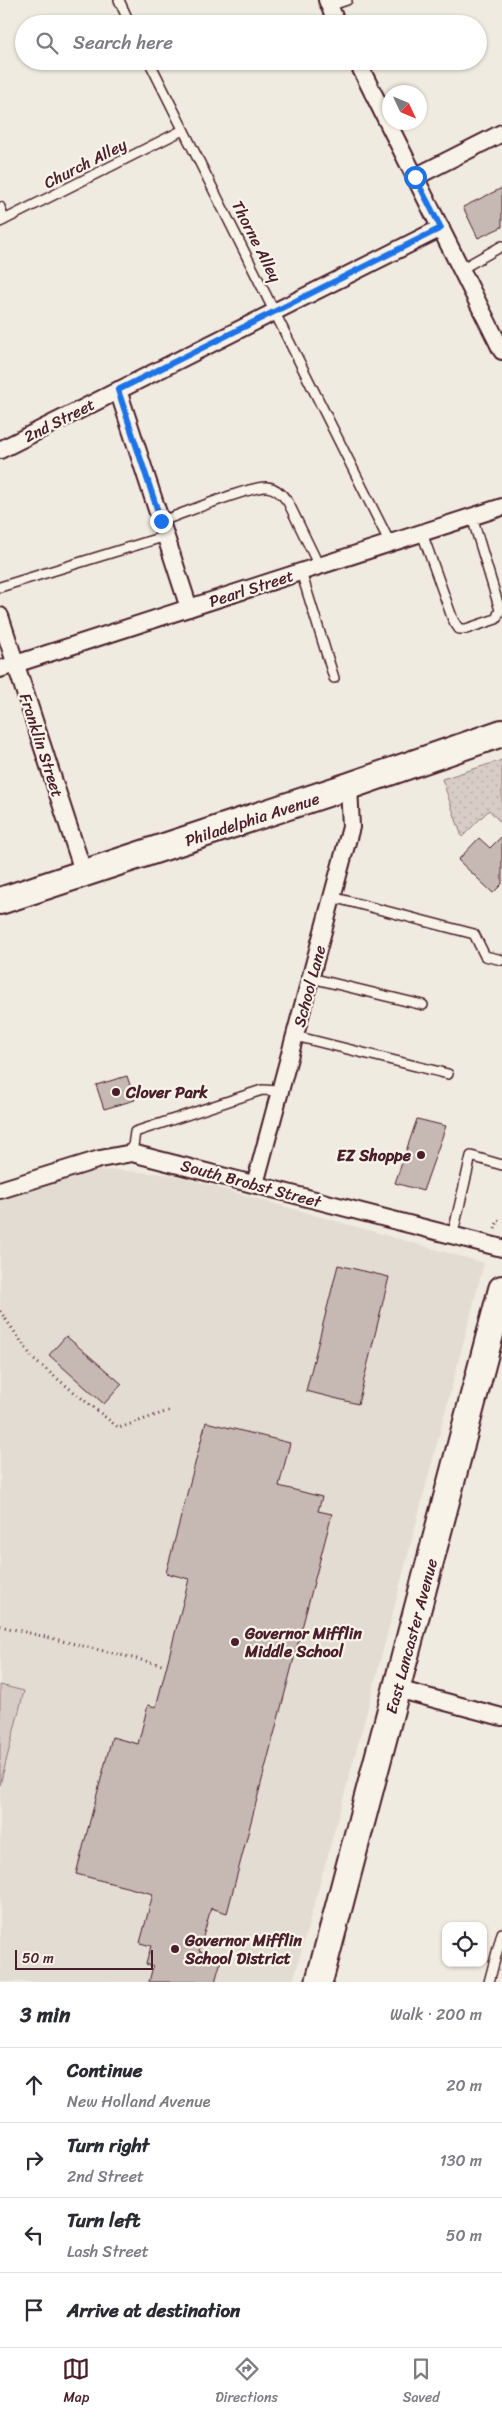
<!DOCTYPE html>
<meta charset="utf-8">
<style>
body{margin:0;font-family:Sriracha,sans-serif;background:#f7f7f7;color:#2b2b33}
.controls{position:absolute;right:15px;bottom:15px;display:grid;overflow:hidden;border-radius:10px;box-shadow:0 1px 4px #0004}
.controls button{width:45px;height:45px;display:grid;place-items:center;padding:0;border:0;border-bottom:1px solid #e1e1e2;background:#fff;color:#2b2b33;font:25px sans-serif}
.compass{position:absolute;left:382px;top:85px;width:45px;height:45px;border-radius:50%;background:#fff;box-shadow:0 1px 4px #0004;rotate:134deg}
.scale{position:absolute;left:15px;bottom:12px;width:138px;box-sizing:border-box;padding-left:5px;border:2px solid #4a1f2b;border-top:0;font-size:14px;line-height:18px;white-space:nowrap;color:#4a1f2b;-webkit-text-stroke:4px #f7f3e8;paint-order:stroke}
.stop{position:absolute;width:15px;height:15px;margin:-11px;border:4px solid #1a73e8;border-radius:50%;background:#fff}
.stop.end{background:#1a73e8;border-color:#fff;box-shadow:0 1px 5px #0008}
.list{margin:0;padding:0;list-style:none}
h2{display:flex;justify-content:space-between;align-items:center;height:65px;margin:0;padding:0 20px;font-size:21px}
h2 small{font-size:16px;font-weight:400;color:#7c7c81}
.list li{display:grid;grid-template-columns:32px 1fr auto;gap:15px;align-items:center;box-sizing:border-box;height:75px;padding:0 20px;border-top:1px solid #e1e1e2}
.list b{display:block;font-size:19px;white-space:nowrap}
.list p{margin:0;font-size:16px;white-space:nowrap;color:#7c7c81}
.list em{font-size:16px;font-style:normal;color:#7c7c81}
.icon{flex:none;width:28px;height:28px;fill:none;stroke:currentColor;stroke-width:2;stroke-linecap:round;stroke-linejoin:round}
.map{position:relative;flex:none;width:502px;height:1982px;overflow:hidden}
.search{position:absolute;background:#fff;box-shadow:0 1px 4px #0004;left:15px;right:15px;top:15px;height:55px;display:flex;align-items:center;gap:12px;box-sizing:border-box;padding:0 18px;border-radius:28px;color:#7c7c81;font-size:19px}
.sheet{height:365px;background:#fff}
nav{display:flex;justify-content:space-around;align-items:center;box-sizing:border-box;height:70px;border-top:1px solid #e1e1e2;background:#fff;font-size:14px;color:#7c7c81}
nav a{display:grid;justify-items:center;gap:2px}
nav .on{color:#4a1f2b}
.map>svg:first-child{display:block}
.built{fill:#e3dcd2}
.grass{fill:url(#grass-dots);stroke:#917678}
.park{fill:#d8cdc6;stroke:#917678}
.building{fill:#c6b8b3;stroke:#4a1f2b}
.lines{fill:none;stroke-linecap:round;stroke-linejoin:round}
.lane-casing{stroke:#4a1f2b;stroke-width:12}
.street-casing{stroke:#4a1f2b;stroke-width:20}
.primary-casing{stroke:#4a1f2b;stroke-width:30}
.path{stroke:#4a1f2b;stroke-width:3;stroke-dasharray:1 4;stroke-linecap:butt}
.lane{stroke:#f7f3e8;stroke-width:9}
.street{stroke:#f7f3e8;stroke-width:16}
.primary{stroke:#f7f3e8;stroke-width:26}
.route{stroke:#1a73e8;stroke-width:6}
.poi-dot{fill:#4a1f2b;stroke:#f7f3e8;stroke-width:2}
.labels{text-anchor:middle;stroke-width:4.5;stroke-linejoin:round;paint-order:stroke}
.street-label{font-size:16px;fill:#4a1f2b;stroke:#f7f3e8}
.poi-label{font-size:16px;font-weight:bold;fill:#4a1f2b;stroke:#f7f3e8;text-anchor:start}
</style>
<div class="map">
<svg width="502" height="1982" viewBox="0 0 502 1982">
<defs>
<pattern id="grass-dots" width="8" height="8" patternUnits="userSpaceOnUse" patternTransform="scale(1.25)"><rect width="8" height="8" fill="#d8cdc6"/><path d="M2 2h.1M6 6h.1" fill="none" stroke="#bbb0aa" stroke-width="1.8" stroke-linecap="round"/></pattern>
</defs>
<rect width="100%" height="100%" fill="#f0ebe0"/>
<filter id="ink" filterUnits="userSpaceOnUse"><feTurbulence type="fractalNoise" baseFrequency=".02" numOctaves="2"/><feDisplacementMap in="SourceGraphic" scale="10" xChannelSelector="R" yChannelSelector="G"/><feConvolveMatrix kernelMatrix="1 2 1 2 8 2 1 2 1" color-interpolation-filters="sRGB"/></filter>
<g filter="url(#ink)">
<path class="built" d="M 117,1170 L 174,1175 L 484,1263 L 369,1704 L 293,1982 L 0,1982 L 0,1200 L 88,1171 Z"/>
<path class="grass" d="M 502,760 L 502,824 L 489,810 L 462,837 L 442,779 Z"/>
<path class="park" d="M 0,1685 L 24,1691 L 0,1785 Z"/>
<g class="building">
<path d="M 502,188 L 502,227 L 478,238 L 463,207 Z"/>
<path d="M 502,836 L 502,884 L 493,893 L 458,860 L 479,838 L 490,848 Z"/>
<path d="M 127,1076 L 135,1100 L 104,1109 L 96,1085 Z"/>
<path d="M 417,1119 L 446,1126 L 423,1191 L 395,1183 Z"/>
<path d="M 338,1265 L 389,1277 L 358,1404 L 306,1391 Z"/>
<path d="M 66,1336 L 122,1384 L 104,1404 L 49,1355 Z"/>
<path d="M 206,1422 L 290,1443 L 279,1486 L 322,1497 L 318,1511 L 332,1514 L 227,1913 L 211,1908 L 199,1951 L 222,1957 L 215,1982 L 149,1982 L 153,1966 L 146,1964 L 151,1946 L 140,1943 L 153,1894 L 76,1874 L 112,1737 L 138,1744 L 148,1705 L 156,1707 L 189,1579 L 166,1573 Z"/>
</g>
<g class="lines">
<defs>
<g id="lane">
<path d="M 119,0 L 130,24"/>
<path d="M 329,6 L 347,0"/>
<path d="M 149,61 L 390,543"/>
<path d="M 0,207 L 4,220"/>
<path d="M 0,222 L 183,130"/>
<path d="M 461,269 L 502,246"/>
<path d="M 161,521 C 180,515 252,485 267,487 C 277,488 283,495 288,502 L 319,566"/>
<path d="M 422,533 L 453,620 L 459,629 L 466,629 L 496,619 L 500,610 L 472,517"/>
<path d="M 301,572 L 334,678"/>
<path d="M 0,587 L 166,536"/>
<path d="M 332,897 L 474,934 L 485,956 L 502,960"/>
<path d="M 311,978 L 423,1005"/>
<path d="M 295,1036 L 448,1074"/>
<path d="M 132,1153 L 135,1132 L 262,1090 L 280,1091"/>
<path d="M 452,1237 L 471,1156 L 502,1165"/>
<path d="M 489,1982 L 502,1933"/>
</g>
<g id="street">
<path d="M 327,0 L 337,24"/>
<path d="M 357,61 L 502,351"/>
<path d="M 415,177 L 502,133"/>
<path d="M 118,390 L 189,608"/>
<path d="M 0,450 L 441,228"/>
<path d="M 0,616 L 84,874"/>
<path d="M 0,669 L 502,507"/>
<path d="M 255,1184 L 351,827 L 349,786"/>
<path d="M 0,1190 L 100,1159 L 132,1153 L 502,1248"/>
<path d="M 397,1689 L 502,1717"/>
</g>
<g id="primary">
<path d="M 0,901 L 349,786 L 502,733"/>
<path d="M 319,1982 L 502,1289"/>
</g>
</defs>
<use href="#lane" class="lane-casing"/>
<use href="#street" class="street-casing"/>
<use href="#primary" class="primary-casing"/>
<g class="path">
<path d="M 495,1229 L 498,1220 L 502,1222"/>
<path d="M 0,1311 L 34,1360 L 119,1428 L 171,1410"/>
<path d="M 0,1626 L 162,1665"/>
</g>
<use href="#lane" class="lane"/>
<use href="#street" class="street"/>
<use href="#primary" class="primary"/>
</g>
</g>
<g class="lines" filter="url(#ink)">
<path class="route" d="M 161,521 L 118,390 L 441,228 L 415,177"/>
</g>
<g class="poi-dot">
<circle cx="116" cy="1092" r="5"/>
<circle cx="421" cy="1155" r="5"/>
<circle cx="235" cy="1642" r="5"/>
<circle cx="175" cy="1949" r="5"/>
</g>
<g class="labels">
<g class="street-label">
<text transform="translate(85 163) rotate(-27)" y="6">Church Alley</text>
<text transform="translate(257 241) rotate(63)" y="6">Thorne Alley</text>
<text transform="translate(59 420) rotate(-27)" y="6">2nd Street</text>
<text transform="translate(251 588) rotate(-18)" y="6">Pearl Street</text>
<text transform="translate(42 745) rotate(72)" y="6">Franklin Street</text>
<text transform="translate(252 819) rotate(-18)" y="6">Philadelphia Avenue</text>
<text transform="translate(309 986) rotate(-75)" y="6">School Lane</text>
<text transform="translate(251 1183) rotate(15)" y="6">South Brobst Street</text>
<text transform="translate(411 1636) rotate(-75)" y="6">East Lancaster Avenue</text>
</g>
<g class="poi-label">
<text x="126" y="1098">Clover Park</text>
<text x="411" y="1161" text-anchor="end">EZ Shoppe</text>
<text x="245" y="1639">Governor Mifflin<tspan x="245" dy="18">Middle School</tspan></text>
<text x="185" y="1946">Governor Mifflin<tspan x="185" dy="18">School District</tspan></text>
</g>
</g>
</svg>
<div class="controls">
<button><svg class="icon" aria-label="locate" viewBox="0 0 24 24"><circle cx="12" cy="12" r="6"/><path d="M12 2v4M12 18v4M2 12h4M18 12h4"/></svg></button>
</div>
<svg class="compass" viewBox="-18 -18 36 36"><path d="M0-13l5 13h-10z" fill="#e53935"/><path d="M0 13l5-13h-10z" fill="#7c7c81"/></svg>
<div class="scale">50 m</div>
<div class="stop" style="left:415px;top:177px"></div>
<div class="stop end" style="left:161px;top:521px"></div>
<div class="search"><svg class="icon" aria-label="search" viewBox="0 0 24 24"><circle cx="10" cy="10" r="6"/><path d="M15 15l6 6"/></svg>Search here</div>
</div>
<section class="sheet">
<h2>3 min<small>Walk · 200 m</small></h2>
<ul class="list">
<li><svg class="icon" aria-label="ahead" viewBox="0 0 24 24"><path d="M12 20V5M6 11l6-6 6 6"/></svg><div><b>Continue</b><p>New Holland Avenue</p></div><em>20 m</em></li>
<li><svg class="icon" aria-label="right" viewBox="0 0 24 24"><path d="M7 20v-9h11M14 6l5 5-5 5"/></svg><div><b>Turn right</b><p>2nd Street</p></div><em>130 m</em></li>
<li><svg class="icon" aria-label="left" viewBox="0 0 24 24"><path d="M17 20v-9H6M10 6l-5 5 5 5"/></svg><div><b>Turn left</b><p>Lash Street</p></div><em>50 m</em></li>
<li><svg class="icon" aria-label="arrive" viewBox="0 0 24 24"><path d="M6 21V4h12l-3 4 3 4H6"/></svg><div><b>Arrive at destination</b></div></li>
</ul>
</section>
<nav>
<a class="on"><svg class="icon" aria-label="map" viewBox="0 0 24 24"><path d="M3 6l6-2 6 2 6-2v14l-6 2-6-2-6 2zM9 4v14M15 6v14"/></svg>Map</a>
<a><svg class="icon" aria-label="directions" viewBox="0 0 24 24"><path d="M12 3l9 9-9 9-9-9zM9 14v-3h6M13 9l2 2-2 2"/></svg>Directions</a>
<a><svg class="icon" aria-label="saved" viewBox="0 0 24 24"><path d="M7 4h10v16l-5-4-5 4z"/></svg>Saved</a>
</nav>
